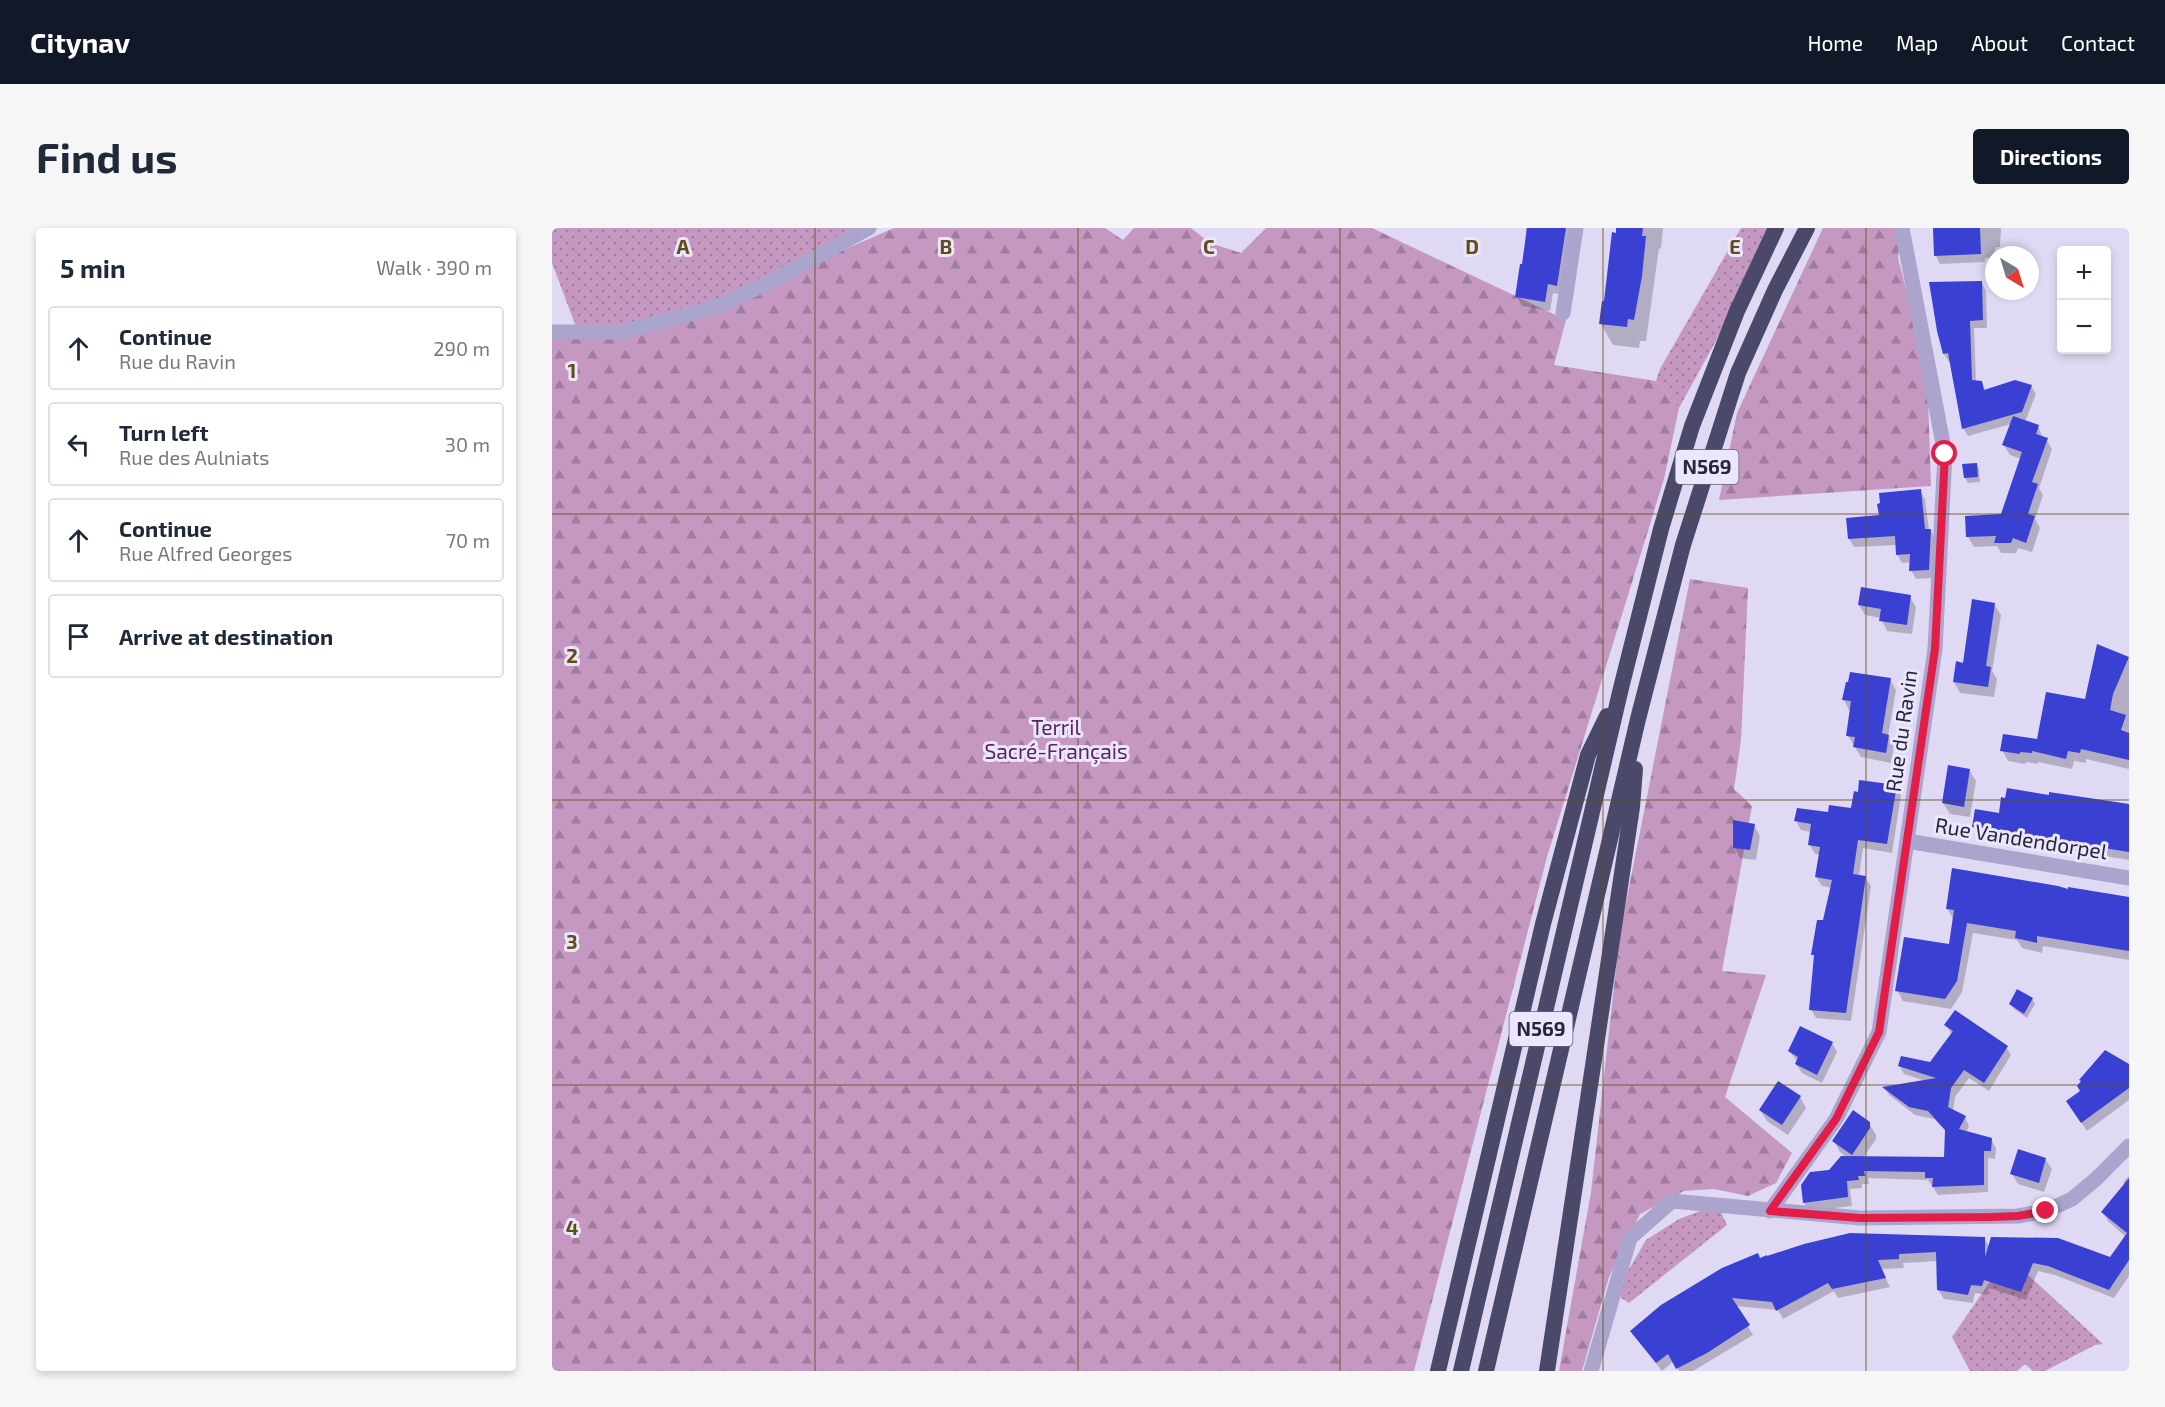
<!DOCTYPE html>
<meta charset="utf-8">
<style>
body{margin:0;font-family:"Exo 2",sans-serif;background:#f6f6f7;color:#1f2937}
.controls{position:absolute;right:18px;top:18px;display:grid;overflow:hidden;border-radius:6px;box-shadow:0 3px 9px #0003}
.controls button{width:54px;height:54px;display:grid;place-items:center;padding:0;border:0;border-bottom:2px solid #e0e1e3;background:#fff;color:#1f2937;font:30px sans-serif}
.compass{position:absolute;left:1433px;top:18px;width:54px;height:54px;border-radius:50%;background:#fff;box-shadow:0 3px 9px #0003;rotate:142deg}
.stop{position:absolute;width:18px;height:18px;margin:-14px;border:4px solid #e11d48;border-radius:50%;background:#fff}
.stop.end{background:#e11d48;border-color:#fff;box-shadow:0 2px 6px #0008}
.list{margin:0;padding:0;list-style:none}
h2{display:flex;justify-content:space-between;align-items:center;height:78px;margin:0;padding:0 24px;font-size:26px}
h2 small{font-size:20px;font-weight:400;color:#747a83}
.list li{display:grid;grid-template-columns:39px 1fr auto;gap:18px;align-items:center;box-sizing:border-box;height:84px;margin:0 12px 12px;padding:0 12px;border:2px solid #e0e1e3;border-radius:6px}
.list b{display:block;font-size:22px;white-space:nowrap}
.list p{margin:0;font-size:20px;white-space:nowrap;color:#747a83}
.list em{font-size:20px;font-style:normal;color:#747a83}
.icon{flex:none;width:33px;height:33px;fill:none;stroke:currentColor;stroke-width:2;stroke-linecap:round;stroke-linejoin:round}
.map{position:relative;flex:none;width:1577px;height:1143px;overflow:hidden;border-radius:6px}
header{display:flex;align-items:center;gap:36px;box-sizing:border-box;height:84px;padding:0 30px;background:#111827;color:#fff}
header strong{font-size:28px}
nav{display:flex;gap:33px;margin-inline-start:auto;font-size:21px}
.intro{display:flex;align-items:center;justify-content:space-between;box-sizing:border-box;height:144px;padding:0 36px}
h1{margin:0;font-size:42px}
.button{padding:15px 27px;border-radius:6px;background:#111827;color:#fff;font-size:21px;font-weight:700}
main{display:flex;gap:36px;padding:0 36px}
aside{flex:1;background:#fff;border-radius:6px;box-shadow:0 3px 9px #0003}
.map>svg:first-child{display:block}
.grass{fill:url(#grass-dots)}
.forest{fill:url(#forest-firs)}
.shadow{fill:#0003}
.building{fill:#3940d2}
.lines{fill:none;stroke-linecap:round;stroke-linejoin:round}
.minor{stroke:#aba4cd;stroke-width:15}
.trunk{stroke:#4a496a;stroke-width:16}
.route{stroke:#e11d48;stroke-width:8}
.grid{fill:none;stroke:#5e4e17;stroke-width:1.5;stroke-opacity:0.55}
.labels{text-anchor:middle;stroke-width:6;stroke-linejoin:round;paint-order:stroke}
.shield{fill:#ebe6fb;stroke:#626072;stroke-width:1.5}
.shield-label{font-size:20px;font-weight:bold;fill:#272638}
.park-label{font-size:21px;fill:#592755;stroke:#ebe6fb}
.street-label{font-size:21px;fill:#272638;stroke:#ebe6fb}
.grid-label{font-size:20px;text-anchor:middle;font-weight:bold;fill:#5e4e17;stroke:#ebe6fb;stroke-width:6;stroke-linejoin:round;paint-order:stroke}
</style>
<header>
<strong>Citynav</strong>
<nav><a>Home</a><a>Map</a><a>About</a><a>Contact</a></nav>
</header>
<div class="intro"><h1>Find us</h1><a class="button">Directions</a></div>
<main>
<aside>
<h2>5 min<small>Walk · 390 m</small></h2>
<ul class="list">
<li><svg class="icon" aria-label="ahead" viewBox="0 0 24 24"><path d="M12 20V5M6 11l6-6 6 6"/></svg><div><b>Continue</b><p>Rue du Ravin</p></div><em>290 m</em></li>
<li><svg class="icon" aria-label="left" viewBox="0 0 24 24"><path d="M17 20v-9H6M10 6l-5 5 5 5"/></svg><div><b>Turn left</b><p>Rue des Aulniats</p></div><em>30 m</em></li>
<li><svg class="icon" aria-label="ahead" viewBox="0 0 24 24"><path d="M12 20V5M6 11l6-6 6 6"/></svg><div><b>Continue</b><p>Rue Alfred Georges</p></div><em>70 m</em></li>
<li><svg class="icon" aria-label="arrive" viewBox="0 0 24 24"><path d="M6 21V4h12l-3 4 3 4H6"/></svg><div><b>Arrive at destination</b></div></li>
</ul>
</aside>
<div class="map">
<svg width="1577" height="1143" viewBox="0 0 1577 1143">
<defs>
<pattern id="grass-dots" width="8" height="8" patternUnits="userSpaceOnUse" patternTransform="scale(1.5)"><rect width="8" height="8" fill="#c598c2"/><path d="M2 2h.1M6 6h.1" fill="none" stroke="#a07c9f" stroke-width="1.8" stroke-linecap="round"/></pattern>
<pattern id="forest-firs" width="22" height="20" patternUnits="userSpaceOnUse" patternTransform="scale(1.5)"><rect width="22" height="20" fill="#c598c2"/><path d="M5 1l3.5 6h-7zM16 11l3.5 6h-7z" fill="#a07c9f"/></pattern>
</defs>
<rect width="100%" height="100%" fill="#e0d9f4"/>
<g class="grass">
<path d="M 0,0 L 324,0 L 220,63 L 70,104 L 26,104 L 0,35 Z"/>
<path d="M 1189,0 L 1226,0 L 1127,180 L 1104,153 L 1108,141 Z"/>
<path d="M 1156,980 L 1169,984 L 1175,997 L 1077,1075 L 1069,1070 L 1069,1055 L 1094,1012 L 1127,991 Z"/>
<path d="M 1444,1045 L 1474,1045 L 1551,1116 L 1543,1117 L 1493,1143 L 1481,1143 L 1473,1136 L 1465,1143 L 1418,1143 L 1400,1109 Z"/>
</g>
<g class="forest">
<path d="M 342,0 L 553,0 L 571,12 L 582,0 L 639,0 L 658,15 L 689,25 L 714,0 L 820,0 L 1014,92 L 1002,137 L 1104,153 L 1127,180 L 1112,251 L 995,629 L 862,1143 L 0,1143 L 0,108 L 60,104 L 156,81 Z"/>
<path d="M 1271,0 L 1349,0 L 1346,30 L 1375,142 L 1379,258 L 1167,272 L 1185,185 Z"/>
<path d="M 1138,351 L 1196,360 L 1189,512 L 1182,561 L 1200,578 L 1170,743 L 1214,747 L 1173,869 L 1240,925 L 1224,955 L 1196,968 L 1162,961 L 1132,963 L 1088,986 L 1057,1049 L 1030,1143 L 1007,1143 L 1039,964 L 1068,705 Z"/>
</g>
<g class="shadow">
<path d="M 974,0 L 1020,0 L 1010,67 L 1001,65 L 998,83 L 970,78 L 965,68 L 972,38 Z"/>
<path d="M 1066,0 L 1111,0 L 1109,21 L 1107,20 L 1094,113 L 1088,113 L 1087,120 L 1061,117 L 1049,96 Z"/>
<path d="M 1382,0 L 1449,0 L 1448,19 L 1444,19 L 1440,31 L 1433,30 L 1433,34 L 1388,36 L 1384,28 Z"/>
<path d="M 1430,55 L 1434,63 L 1435,100 L 1422,100 L 1424,154 L 1429,154 L 1434,163 L 1479,158 L 1484,166 L 1473,194 L 1486,198 L 1491,210 L 1494,211 L 1500,221 L 1487,260 L 1491,267 L 1483,291 L 1488,300 L 1480,324 L 1466,320 L 1464,325 L 1449,325 L 1445,318 L 1422,319 L 1416,309 L 1450,288 L 1469,231 L 1458,227 L 1452,217 L 1459,196 L 1416,208 L 1411,200 L 1399,133 L 1397,134 L 1392,126 Z"/>
<path d="M 1424,236 L 1427,241 L 1428,254 L 1416,255 L 1413,250 Z"/>
<path d="M 1368,263 L 1373,271 L 1377,302 L 1379,302 L 1383,311 L 1381,350 L 1364,351 L 1359,342 L 1359,334 L 1350,335 L 1345,326 L 1345,317 L 1302,319 L 1297,310 Z"/>
<path d="M 1358,369 L 1364,379 L 1360,406 L 1335,403 L 1329,390 L 1313,387 L 1307,377 Z"/>
<path d="M 1442,376 L 1449,387 L 1440,443 L 1445,451 L 1442,469 L 1408,465 L 1402,454 Z"/>
<path d="M 1546,418 L 1577,431 L 1577,541 L 1534,531 L 1534,535 L 1522,533 L 1520,541 L 1486,534 L 1486,536 L 1474,534 L 1473,536 L 1456,533 L 1450,522 L 1486,512 L 1534,473 Z"/>
<path d="M 1338,452 L 1344,462 L 1336,508 L 1342,518 L 1339,535 L 1309,529 L 1296,508 L 1300,482 L 1297,482 L 1292,472 Z"/>
<path d="M 1417,542 L 1424,553 L 1418,589 L 1398,586 L 1391,575 Z"/>
<path d="M 1344,558 L 1349,567 L 1340,625 L 1311,620 L 1307,648 L 1313,649 L 1319,658 L 1299,793 L 1264,790 L 1259,781 L 1263,730 L 1261,726 L 1272,694 L 1280,660 L 1270,658 L 1264,649 L 1268,627 L 1263,626 L 1258,617 L 1259,604 L 1249,602 L 1244,593 L 1300,582 Z"/>
<path d="M 1577,582 L 1577,632 L 1427,607 L 1422,599 L 1448,587 Z"/>
<path d="M 1202,597 L 1208,608 L 1204,632 L 1188,630 L 1182,619 Z"/>
<path d="M 1517,663 L 1577,671 L 1577,732 L 1491,718 L 1490,725 L 1470,720 L 1465,712 L 1421,705 L 1410,764 L 1399,781 L 1351,773 L 1345,762 L 1398,717 L 1401,691 L 1395,680 Z"/>
<path d="M 1480,771 L 1483,776 L 1475,790 L 1462,781 L 1459,776 Z"/>
<path d="M 1394,797 L 1454,819 L 1459,827 L 1437,863 L 1417,850 L 1403,869 L 1401,883 L 1413,889 L 1417,898 L 1414,905 L 1439,911 L 1444,920 L 1443,931 L 1436,930 L 1436,964 L 1386,967 L 1376,952 L 1316,950 L 1317,956 L 1310,956 L 1310,960 L 1298,961 L 1300,978 L 1257,983 L 1252,975 L 1278,943 L 1296,930 L 1288,924 L 1282,913 L 1317,895 L 1324,907 L 1324,911 L 1311,930 L 1393,930 L 1395,904 L 1382,891 L 1363,887 L 1337,867 L 1333,860 L 1374,853 L 1352,846 L 1347,837 L 1379,836 L 1400,807 Z"/>
<path d="M 1280,815 L 1285,824 L 1270,855 L 1250,845 L 1244,836 L 1246,834 L 1237,823 Z"/>
<path d="M 1577,838 L 1577,872 L 1535,903 L 1521,882 L 1530,863 Z"/>
<path d="M 1248,869 L 1254,880 L 1236,907 L 1215,893 L 1208,882 Z"/>
<path d="M 1493,931 L 1500,941 L 1492,964 L 1466,956 L 1460,946 Z"/>
<path d="M 1577,948 L 1577,1048 L 1562,1070 L 1503,1047 L 1486,1043 L 1474,1072 L 1437,1060 L 1435,1067 L 1423,1065 L 1421,1075 L 1392,1071 L 1386,1062 L 1386,1033 L 1351,1035 L 1352,1040 L 1329,1041 L 1338,1059 L 1286,1070 L 1282,1063 L 1231,1091 L 1226,1082 L 1184,1078 L 1201,1107 L 1141,1143 L 1127,1143 L 1122,1133 L 1110,1143 L 1080,1104 L 1208,1031 L 1432,1010 L 1438,1020 L 1558,1030 L 1574,1009 L 1556,993 L 1551,984 L 1573,957 L 1571,954 Z"/>
</g>
<g class="building">
<path d="M 975,0 L 1014,0 L 1005,58 L 996,56 L 993,74 L 963,69 L 968,36 L 970,36 Z"/>
<path d="M 1064,0 L 1091,0 L 1090,8 L 1094,8 L 1090,48 L 1082,92 L 1076,91 L 1075,99 L 1047,96 L 1050,73 L 1052,73 L 1060,4 L 1064,5 Z"/>
<path d="M 1381,0 L 1428,0 L 1429,26 L 1382,28 Z"/>
<path d="M 1430,53 L 1431,92 L 1418,93 L 1420,152 L 1430,153 L 1432,162 L 1463,152 L 1480,157 L 1470,184 L 1410,201 L 1396,125 L 1391,126 L 1385,103 L 1377,54 Z"/>
<path d="M 1461,188 L 1487,197 L 1484,206 L 1496,210 L 1480,254 L 1486,256 L 1476,286 L 1483,288 L 1474,315 L 1461,310 L 1459,315 L 1442,315 L 1444,308 L 1414,309 L 1413,288 L 1449,286 L 1470,224 L 1450,217 Z"/>
<path d="M 1425,235 L 1426,249 L 1412,250 L 1410,236 Z"/>
<path d="M 1369,261 L 1373,301 L 1379,301 L 1377,342 L 1357,343 L 1358,326 L 1344,327 L 1343,308 L 1296,311 L 1294,290 L 1327,287 L 1325,276 L 1328,275 L 1327,265 Z"/>
<path d="M 1309,359 L 1359,367 L 1355,397 L 1327,393 L 1329,381 L 1306,377 Z"/>
<path d="M 1420,371 L 1443,375 L 1434,438 L 1439,439 L 1436,459 L 1401,454 L 1404,433 L 1411,435 Z"/>
<path d="M 1545,416 L 1577,429 L 1561,466 L 1558,482 L 1574,487 L 1569,502 L 1577,505 L 1577,532 L 1529,521 L 1528,525 L 1516,523 L 1514,531 L 1480,523 L 1480,525 L 1468,524 L 1468,526 L 1448,523 L 1451,506 L 1485,511 L 1494,464 L 1533,471 Z"/>
<path d="M 1298,444 L 1339,450 L 1330,505 L 1337,507 L 1334,525 L 1301,519 L 1303,509 L 1294,508 L 1299,473 L 1290,472 L 1294,454 L 1296,454 Z"/>
<path d="M 1396,537 L 1418,541 L 1412,579 L 1390,575 Z"/>
<path d="M 1307,552 L 1345,557 L 1335,616 L 1306,612 L 1301,646 L 1314,648 L 1294,785 L 1257,782 L 1262,727 L 1259,727 L 1265,692 L 1271,692 L 1280,652 L 1263,649 L 1268,619 L 1256,617 L 1259,596 L 1242,593 L 1245,580 L 1276,584 L 1277,577 L 1299,580 L 1302,563 L 1306,564 Z"/>
<path d="M 1455,560 L 1497,567 L 1497,564 L 1577,576 L 1577,624 L 1420,599 L 1423,581 L 1447,585 L 1449,569 L 1453,570 Z"/>
<path d="M 1181,592 L 1203,596 L 1198,622 L 1181,620 Z"/>
<path d="M 1400,640 L 1506,658 L 1516,661 L 1516,659 L 1577,669 L 1577,723 L 1485,708 L 1485,715 L 1463,710 L 1464,703 L 1415,695 L 1405,753 L 1393,771 L 1343,763 L 1352,709 L 1397,716 L 1402,682 L 1394,681 Z"/>
<path d="M 1465,761 L 1481,770 L 1472,786 L 1457,776 Z"/>
<path d="M 1403,782 L 1456,818 L 1432,855 L 1412,842 L 1399,860 L 1396,879 L 1414,888 L 1407,901 L 1440,910 L 1439,923 L 1432,923 L 1432,957 L 1380,959 L 1381,950 L 1373,950 L 1373,944 L 1312,943 L 1313,948 L 1306,948 L 1307,952 L 1295,953 L 1296,969 L 1251,975 L 1249,957 L 1258,944 L 1277,942 L 1289,928 L 1392,929 L 1393,902 L 1376,883 L 1357,879 L 1330,859 L 1384,850 L 1346,838 L 1349,828 L 1378,834 L 1401,803 L 1392,797 Z"/>
<path d="M 1248,798 L 1281,814 L 1265,847 L 1243,836 L 1246,829 L 1236,823 Z"/>
<path d="M 1553,822 L 1577,836 L 1577,860 L 1529,895 L 1514,873 L 1528,863 L 1525,858 L 1529,853 L 1527,852 Z"/>
<path d="M 1226,853 L 1249,868 L 1230,897 L 1207,882 Z"/>
<path d="M 1301,882 L 1318,894 L 1318,900 L 1300,927 L 1280,913 Z"/>
<path d="M 1466,921 L 1494,930 L 1487,955 L 1458,946 Z"/>
<path d="M 1577,950 L 1577,1032 L 1557,1062 L 1496,1038 L 1481,1035 L 1469,1064 L 1432,1052 L 1430,1058 L 1419,1057 L 1416,1067 L 1385,1062 L 1384,1024 L 1347,1026 L 1347,1031 L 1326,1032 L 1334,1050 L 1280,1061 L 1276,1055 L 1224,1083 L 1220,1074 L 1180,1070 L 1198,1097 L 1155,1125 L 1124,1141 L 1116,1126 L 1104,1135 L 1078,1103 L 1109,1077 L 1170,1040 L 1206,1025 L 1208,1030 L 1215,1027 L 1215,1028 L 1252,1016 L 1298,1005 L 1433,1009 L 1433,1029 L 1439,1009 L 1506,1010 L 1558,1029 L 1575,1005 L 1549,984 Z"/>
</g>
<g class="lines">
<g class="minor">
<path d="M 1011,85 L 1024,0"/>
<path d="M 0,104 L 70,104 L 167,78 L 222,52 L 317,0"/>
<path d="M 1355,613 L 1577,650"/>
<path d="M 1218,983 L 1284,891 L 1327,804 L 1383,421 L 1393,226 L 1350,0"/>
<path d="M 1039,1143 L 1078,1010 L 1120,973 L 1308,990 L 1466,988 L 1494,983 L 1520,971 L 1544,951 L 1577,918"/>
</g>
<g class="trunk">
<path d="M 886,1143 L 991,696 L 1036,527 L 1055,488"/>
<path d="M 909,1143 L 1069,460 L 1109,301 L 1140,198 L 1185,83 L 1224,0"/>
<path d="M 934,1143 L 1086,491 L 1131,317 L 1186,145 L 1223,62 L 1255,0"/>
<path d="M 995,1143 L 1080,579 L 1083,541"/>
</g>
</g>
<g class="lines">
<path class="route" d="M 1393,226 L 1383,421 L 1327,804 L 1284,891 L 1218,983 L 1308,990 L 1439,989 L 1466,988 L 1494,983"/>
</g>
<path class="grid" d="M 263,0 L 263,1143M 526,0 L 526,1143M 788,0 L 788,1143M 1051,0 L 1051,1143M 1314,0 L 1314,1143M 0,286 L 1577,286M 0,572 L 1577,572M 0,857 L 1577,857"/>
<g class="labels">
<g class="shield">
<rect x="1123.5" y="222" width="63" height="34" rx="4.5"/>
<rect x="957.5" y="784" width="63" height="34" rx="4.5"/>
</g>
<g class="shield-label">
<text x="1155" y="246">N569</text>
<text x="989" y="808">N569</text>
</g>
<g class="park-label">
<text x="504" y="507">Terril<tspan x="504" dy="24">Sacré-Français</tspan></text>
</g>
<g class="street-label">
<text transform="translate(1350 503) rotate(-82)" y="7">Rue du Ravin</text>
<text transform="translate(1469 611) rotate(9)" y="7">Rue Vandendorpel</text>
</g>
</g>
<g class="grid-label">
<text x="131" y="26">A</text>
<text x="394" y="26">B</text>
<text x="657" y="26">C</text>
<text x="920" y="26">D</text>
<text x="1183" y="26">E</text>
<text x="20" y="150">1</text>
<text x="20" y="435">2</text>
<text x="20" y="721">3</text>
<text x="20" y="1007">4</text>
</g>
</svg>
<div class="controls">
<button>+</button>
<button>−</button>
</div>
<svg class="compass" viewBox="-18 -18 36 36"><path d="M0-13l5 13h-10z" fill="#e53935"/><path d="M0 13l5-13h-10z" fill="#747a83"/></svg>
<div class="stop" style="left:1393px;top:226px"></div>
<div class="stop end" style="left:1494px;top:983px"></div>
</div>
</main>
